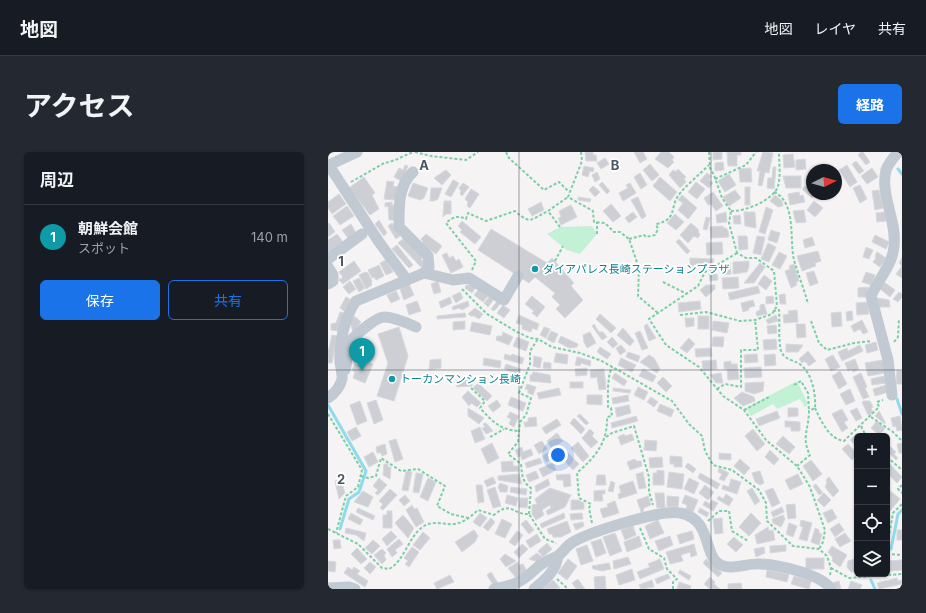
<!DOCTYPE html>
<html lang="ja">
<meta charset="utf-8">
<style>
body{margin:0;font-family:Inter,"Noto Sans JP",sans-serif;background:#242831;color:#f1f3f6}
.controls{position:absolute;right:12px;bottom:12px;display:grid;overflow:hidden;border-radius:6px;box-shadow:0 1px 3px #0004}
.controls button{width:36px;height:36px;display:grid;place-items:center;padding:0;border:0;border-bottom:1px solid #363941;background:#171b24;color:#f1f3f6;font:20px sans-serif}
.compass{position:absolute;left:478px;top:12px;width:36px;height:36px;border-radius:50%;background:#171b24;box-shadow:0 1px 3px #0004;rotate:85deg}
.you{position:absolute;left:230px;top:303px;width:14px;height:14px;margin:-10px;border:3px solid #fff;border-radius:50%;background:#1a73e8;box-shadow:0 0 0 6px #1a73e833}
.badge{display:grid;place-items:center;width:26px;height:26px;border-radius:50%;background:#1a73e8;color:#fff;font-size:13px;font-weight:700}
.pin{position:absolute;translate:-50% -33px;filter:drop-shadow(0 1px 2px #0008)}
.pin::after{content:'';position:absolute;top:21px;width:14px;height:12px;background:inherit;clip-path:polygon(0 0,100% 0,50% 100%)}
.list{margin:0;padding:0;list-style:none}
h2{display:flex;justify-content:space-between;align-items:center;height:52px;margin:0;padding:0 16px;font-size:17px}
h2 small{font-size:13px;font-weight:400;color:#9ea1a6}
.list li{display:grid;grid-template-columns:26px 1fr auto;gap:12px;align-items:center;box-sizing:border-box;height:64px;padding:0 16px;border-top:1px solid #363941}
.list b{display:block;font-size:15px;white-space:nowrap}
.list p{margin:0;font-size:13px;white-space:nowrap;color:#9ea1a6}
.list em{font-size:13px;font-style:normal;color:#9ea1a6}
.actions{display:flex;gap:8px;padding:12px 16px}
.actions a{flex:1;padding:9px 0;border:1px solid #1a73e8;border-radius:6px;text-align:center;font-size:14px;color:#1a73e8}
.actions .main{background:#1a73e8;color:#fff}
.icon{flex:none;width:22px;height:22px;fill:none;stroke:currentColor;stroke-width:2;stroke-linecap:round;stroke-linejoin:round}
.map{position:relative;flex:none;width:574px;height:437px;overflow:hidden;border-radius:6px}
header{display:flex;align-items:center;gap:24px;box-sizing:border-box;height:56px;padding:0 20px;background:#171b24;border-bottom:1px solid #363941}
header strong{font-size:19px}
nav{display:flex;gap:22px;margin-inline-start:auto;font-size:14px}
.intro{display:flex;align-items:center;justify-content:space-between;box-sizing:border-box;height:96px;padding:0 24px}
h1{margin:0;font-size:28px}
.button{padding:10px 18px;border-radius:6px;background:#1a73e8;color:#fff;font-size:14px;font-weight:700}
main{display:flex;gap:24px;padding:0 24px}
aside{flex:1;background:#171b24;border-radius:6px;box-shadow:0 1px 3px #0004}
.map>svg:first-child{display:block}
.green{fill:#c3f1d5}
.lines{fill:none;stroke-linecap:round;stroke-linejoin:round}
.stream{stroke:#90daee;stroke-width:3}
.building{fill:#cdcfd5;stroke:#d7d9de}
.path{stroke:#7ad0a6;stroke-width:2;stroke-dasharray:3 2;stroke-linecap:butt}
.minor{stroke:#c1cad2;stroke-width:11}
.grid{fill:none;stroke:#4a5661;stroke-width:1;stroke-opacity:0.55}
.culture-dot{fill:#0f9aa8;stroke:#fff;stroke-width:1.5}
.labels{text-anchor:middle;stroke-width:3.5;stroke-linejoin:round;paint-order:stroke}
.culture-label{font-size:11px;fill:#0d838f;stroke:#fff;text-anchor:start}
.grid-label{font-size:13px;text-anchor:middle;font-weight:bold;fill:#4a5661;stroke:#fff;stroke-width:3.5;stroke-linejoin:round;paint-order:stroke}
</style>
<header>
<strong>地図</strong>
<nav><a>地図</a><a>レイヤ</a><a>共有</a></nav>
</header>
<div class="intro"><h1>アクセス</h1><a class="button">経路</a></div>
<main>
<aside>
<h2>周辺<small></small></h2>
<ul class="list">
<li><span class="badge" style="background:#0f9aa8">1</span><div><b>朝鮮会館</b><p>スポット</p></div><em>140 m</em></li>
</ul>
<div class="actions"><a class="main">保存</a><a>共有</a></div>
</aside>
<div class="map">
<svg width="574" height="437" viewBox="0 0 574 437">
<rect width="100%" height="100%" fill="#f5f3f3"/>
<g class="green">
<path d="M 264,74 L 269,82 L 252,102 L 239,98 L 219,82 L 232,75 Z"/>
<path d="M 469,229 L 480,252 L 477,255 L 472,247 L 449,257 L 445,252 L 423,264 L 418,256 Z"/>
</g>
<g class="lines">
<g class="stream">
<path d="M 570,17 L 574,22"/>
<path d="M 569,247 L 574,262"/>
<path d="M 0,253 L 38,319 L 31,340 L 21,347 L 12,377"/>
<path d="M 563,397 L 570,362 L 574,358"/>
<path d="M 543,428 L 547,437"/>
</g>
</g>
<g class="building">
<path d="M 257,0 L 265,0 L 265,3 L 268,3 L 269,9 L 258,9 Z"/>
<path d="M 306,0 L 315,0 L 319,7 L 312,11 Z"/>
<path d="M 333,0 L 341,0 L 346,5 L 344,8 L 346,10 L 340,16 L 327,7 Z"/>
<path d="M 385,0 L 394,0 L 394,7 L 385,8 Z"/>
<path d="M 399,0 L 413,0 L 413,3 L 409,3 L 409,14 L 400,14 Z"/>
<path d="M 435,0 L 445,1 L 441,21 L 437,20 L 434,34 L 430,33 L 432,19 L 429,19 Z"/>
<path d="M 533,0 L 535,0 L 542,10 L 538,13 L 530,3 Z"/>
<path d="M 465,2 L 467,15 L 456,16 L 455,3 Z"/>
<path d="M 277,6 L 281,12 L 273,17 L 269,11 Z"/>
<path d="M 477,7 L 478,17 L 468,18 L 468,8 Z"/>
<path d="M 528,9 L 536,19 L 531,22 L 524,12 Z"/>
<path d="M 395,10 L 396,18 L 387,19 L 387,11 Z"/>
<path d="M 322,12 L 331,23 L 324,29 L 315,18 Z"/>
<path d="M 77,13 L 80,14 L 73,29 L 66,25 L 71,16 L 75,18 Z"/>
<path d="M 519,13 L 529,30 L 522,35 L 511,18 Z"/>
<path d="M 256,14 L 266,16 L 265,20 L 262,19 L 260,25 L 254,23 Z"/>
<path d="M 445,15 L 448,15 L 446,37 L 439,36 L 440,26 L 444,26 Z"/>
<path d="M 423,16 L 424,30 L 412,30 L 411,17 Z"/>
<path d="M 544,16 L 550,25 L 539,32 L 533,24 Z"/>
<path d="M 350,17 L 358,25 L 356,27 L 358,30 L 352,36 L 341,23 L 345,18 L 348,20 Z"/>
<path d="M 118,18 L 123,23 L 114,33 L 106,26 Z"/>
<path d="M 269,20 L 272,27 L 267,30 L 264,23 Z"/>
<path d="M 312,21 L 319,33 L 313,37 L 306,25 Z"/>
<path d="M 379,21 L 383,24 L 381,28 L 385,31 L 381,36 L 372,29 Z"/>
<path d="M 401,22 L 408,33 L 397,40 L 390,29 Z"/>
<path d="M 455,24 L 473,24 L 473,36 L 458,36 Z"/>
<path d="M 36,25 L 47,41 L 44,43 L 51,57 L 42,63 L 21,36 Z"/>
<path d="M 332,25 L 349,40 L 342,49 L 325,34 Z"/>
<path d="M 125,28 L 131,31 L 123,45 L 117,42 Z"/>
<path d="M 59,29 L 66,30 L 65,34 L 70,35 L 67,48 L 56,47 Z"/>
<path d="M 274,30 L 282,39 L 279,42 L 271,33 Z"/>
<path d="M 368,30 L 377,37 L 369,47 L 360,40 Z"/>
<path d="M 85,31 L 100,36 L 96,46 L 92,48 L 80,44 Z"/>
<path d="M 135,31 L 141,35 L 134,44 L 132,42 L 133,39 L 131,36 Z"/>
<path d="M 302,31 L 308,41 L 295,49 L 291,41 L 300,36 L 298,33 Z"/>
<path d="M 532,33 L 539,47 L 532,51 L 525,36 Z"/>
<path d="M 265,34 L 272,40 L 267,45 L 261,38 Z"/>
<path d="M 477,34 L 484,40 L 484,42 L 487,42 L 484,46 L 474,37 Z"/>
<rect x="417" y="35" width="5" height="18"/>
<path d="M 103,36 L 114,36 L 110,47 L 106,49 L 102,49 Z"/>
<path d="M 143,37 L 151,42 L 142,56 L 139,54 L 140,50 L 137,47 Z"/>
<path d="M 407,38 L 413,46 L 401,54 L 395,45 Z"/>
<path d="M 551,38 L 555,56 L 547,58 L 544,39 Z"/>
<path d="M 385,40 L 395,54 L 388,59 L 383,52 L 380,53 L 376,46 Z"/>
<path d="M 471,40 L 472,44 L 475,43 L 477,50 L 462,53 L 460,42 Z"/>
<path d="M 11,42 L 18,52 L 4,62 L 0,56 L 0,50 Z"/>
<path d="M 354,43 L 369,56 L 360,67 L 350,58 L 355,51 L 350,48 Z"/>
<path d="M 447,43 L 454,49 L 455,54 L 450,55 L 442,49 Z"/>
<path d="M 250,45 L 263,47 L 262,50 L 250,48 Z"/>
<path d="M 310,45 L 318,64 L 314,67 L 303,48 Z"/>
<path d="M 116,49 L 123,49 L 123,62 L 118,62 L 115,65 Z"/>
<path d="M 486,49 L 495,56 L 487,65 L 479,58 Z"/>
<path d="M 64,50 L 64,53 L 67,53 L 68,68 L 61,68 L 60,54 L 57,55 L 57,51 Z"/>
<path d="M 213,50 L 216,58 L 204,64 L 200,57 Z"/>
<path d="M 283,52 L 293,64 L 285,70 L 275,59 Z"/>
<path d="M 243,53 L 249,65 L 233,73 L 230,66 L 233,65 L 231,59 Z"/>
<path d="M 19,54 L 26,64 L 12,73 L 5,64 Z"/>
<path d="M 438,55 L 445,58 L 437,82 L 431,80 Z"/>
<path d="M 476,58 L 478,70 L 468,71 L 465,59 Z"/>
<path d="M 305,60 L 309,65 L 301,71 L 297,66 Z"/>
<path d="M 398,60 L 399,70 L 389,71 L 388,63 Z"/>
<path d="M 416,60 L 427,60 L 428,76 L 417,74 Z"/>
<path d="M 557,60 L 558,69 L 549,70 L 548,61 Z"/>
<path d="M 347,62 L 356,70 L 348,78 L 339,71 Z"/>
<path d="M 412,63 L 413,72 L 406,72 L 405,64 Z"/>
<path d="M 378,65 L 382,66 L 379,78 L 375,77 Z"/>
<path d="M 51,68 L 59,81 L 56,84 L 47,72 Z"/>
<path d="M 134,69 L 153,85 L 147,92 L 132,80 L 134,78 L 130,74 Z"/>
<path d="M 1,71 L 7,80 L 0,85 L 0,72 Z"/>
<path d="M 64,71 L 72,84 L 68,87 L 60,74 Z"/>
<path d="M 363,71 L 371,78 L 370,80 L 372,82 L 370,86 L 366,84 L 360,91 L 352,83 Z"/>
<path d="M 23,72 L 28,81 L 20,86 L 14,78 Z"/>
<path d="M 395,74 L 395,76 L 398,76 L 400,79 L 401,85 L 383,86 L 382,75 Z"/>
<path d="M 163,77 L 219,111 L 224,106 L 246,131 L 243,134 L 255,148 L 237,166 L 228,157 L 232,153 L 224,145 L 227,141 L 207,125 L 201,131 L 150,98 Z"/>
<path d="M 443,78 L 452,81 L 449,91 L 440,88 Z"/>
<path d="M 9,82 L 15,90 L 0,101 L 0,88 Z"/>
<path d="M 98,82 L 114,94 L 108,102 L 94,92 L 95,90 L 93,87 Z"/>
<path d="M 547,83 L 561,90 L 558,97 L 544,90 Z"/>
<path d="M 410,84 L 419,84 L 420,97 L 411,98 Z"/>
<path d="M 429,84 L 437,85 L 433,103 L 425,101 Z"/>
<path d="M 484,85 L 487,93 L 477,96 L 475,88 Z"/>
<path d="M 76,86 L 95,105 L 93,107 L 97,112 L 93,115 L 70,91 Z"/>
<path d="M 351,87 L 362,99 L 359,102 L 348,90 Z"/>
<path d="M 394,90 L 395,102 L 379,103 L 378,91 Z"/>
<path d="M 440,91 L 448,95 L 441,110 L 433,107 Z"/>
<path d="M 69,93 L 85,113 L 81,116 L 64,97 Z"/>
<path d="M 538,95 L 545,98 L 541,107 L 535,105 Z"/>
<path d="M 490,99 L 493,109 L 487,111 L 488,114 L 474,119 L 469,104 Z"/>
<path d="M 451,100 L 459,104 L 452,117 L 444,113 Z"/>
<path d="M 549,100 L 558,106 L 552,115 L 545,110 L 548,106 L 547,104 Z"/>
<path d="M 119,101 L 121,106 L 125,104 L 128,109 L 131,107 L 135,115 L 123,121 L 114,103 Z"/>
<path d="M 362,106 L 386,107 L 385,112 L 374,113 L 374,115 L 362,114 Z"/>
<path d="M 574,106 L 574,126 L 568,122 L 574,114 L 571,111 Z"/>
<path d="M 58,108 L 65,120 L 58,123 L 52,111 Z"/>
<path d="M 26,109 L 33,119 L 15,132 L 11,128 L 15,125 L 11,120 Z"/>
<path d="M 421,109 L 421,115 L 419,120 L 405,122 L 405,110 Z"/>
<path d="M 402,111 L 403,122 L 394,123 L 393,114 Z"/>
<path d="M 432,111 L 437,115 L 426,131 L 416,131 Z"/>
<path d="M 466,112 L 471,129 L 468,130 L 469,133 L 463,136 L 457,119 L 462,117 L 461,114 Z"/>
<path d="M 51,113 L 56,124 L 48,128 L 46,125 L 44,126 L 40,118 Z"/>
<path d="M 486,119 L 490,131 L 482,134 L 478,121 Z"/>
<path d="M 37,120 L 40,121 L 44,129 L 43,130 L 44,133 L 38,137 L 31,123 Z"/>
<path d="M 538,120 L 547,123 L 543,133 L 534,130 Z"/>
<path d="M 381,122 L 389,122 L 390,128 L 382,129 Z"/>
<path d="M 436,123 L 444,129 L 438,138 L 430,132 Z"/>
<path d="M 410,125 L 411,136 L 395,137 L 394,126 Z"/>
<path d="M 31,126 L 37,136 L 31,140 L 25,129 Z"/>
<path d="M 22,129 L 28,137 L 21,142 L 15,135 Z"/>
<path d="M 110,129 L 113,140 L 106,142 L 103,132 Z"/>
<path d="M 556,130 L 567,138 L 562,145 L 551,136 Z"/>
<path d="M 81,132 L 86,143 L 76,148 L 72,137 Z"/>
<path d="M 138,133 L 144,133 L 148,135 L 144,141 L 137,136 Z"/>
<path d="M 378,133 L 387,133 L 387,137 L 378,145 L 372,138 Z"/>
<path d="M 430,134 L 432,141 L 402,148 L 400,141 Z"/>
<path d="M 540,135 L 540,145 L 530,145 L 530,136 Z"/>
<path d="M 151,137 L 160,144 L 155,150 L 146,143 Z"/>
<path d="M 68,139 L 72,147 L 63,151 L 59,143 Z"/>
<path d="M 132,140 L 135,146 L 128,151 L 124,144 Z"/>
<path d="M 571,140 L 574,142 L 574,145 L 570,150 L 565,147 Z"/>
<path d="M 457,142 L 458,152 L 452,152 L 451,143 Z"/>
<path d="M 163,143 L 167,146 L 160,155 L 156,151 Z"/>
<path d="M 204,144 L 217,155 L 209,165 L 204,161 L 206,159 L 197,152 Z"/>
<path d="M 445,144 L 446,151 L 438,152 L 438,145 Z"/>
<path d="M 18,145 L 22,147 L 16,159 L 12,156 Z"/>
<path d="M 122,145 L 124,151 L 113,156 L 111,150 Z"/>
<path d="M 549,146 L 561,148 L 562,155 L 549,155 Z"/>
<path d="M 170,148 L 173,151 L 166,159 L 163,157 Z"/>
<path d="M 425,148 L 427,154 L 420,156 L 421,158 L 415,160 L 413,151 Z"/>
<path d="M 89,149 L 93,159 L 81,163 L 78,153 Z"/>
<path d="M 140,149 L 141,154 L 134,158 L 131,156 L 125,158 L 124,155 Z"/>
<path d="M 372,149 L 373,157 L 351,160 L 350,151 Z"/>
<path d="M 540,150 L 541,162 L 529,163 L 528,151 Z"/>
<path d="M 436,152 L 439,162 L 429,164 L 428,160 L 432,158 L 432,153 Z"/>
<path d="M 175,153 L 182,158 L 176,166 L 169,161 Z"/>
<path d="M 147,156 L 155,162 L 151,167 L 146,164 L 143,164 L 140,162 Z"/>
<path d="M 469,158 L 470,170 L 456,171 L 455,163 L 461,162 L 460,159 Z"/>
<path d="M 524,159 L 525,168 L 519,169 L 518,160 Z"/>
<path d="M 12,160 L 16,161 L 10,179 L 3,178 L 3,172 L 8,171 Z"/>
<path d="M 513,160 L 514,174 L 504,175 L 503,161 Z"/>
<path d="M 137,161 L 138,165 L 109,167 L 109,164 Z"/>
<path d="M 272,162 L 288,176 L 283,181 L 268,167 Z"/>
<path d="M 191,163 L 211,172 L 209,178 L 204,176 L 203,180 L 194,177 L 194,173 L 188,171 Z"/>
<path d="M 448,163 L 450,169 L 440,172 L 438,168 Z"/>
<path d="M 26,164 L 33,170 L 25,180 L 22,170 Z"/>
<rect x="370" y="164" width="11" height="13"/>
<path d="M 357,166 L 366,166 L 366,174 L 358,175 Z"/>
<path d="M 534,168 L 540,180 L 535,182 L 532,177 L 526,180 L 523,174 Z"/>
<path d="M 137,169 L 137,177 L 125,178 L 125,170 Z"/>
<path d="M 385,169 L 401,171 L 399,181 L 384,178 Z"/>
<path d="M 144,170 L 164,174 L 162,183 L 142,179 Z"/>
<path d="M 266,172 L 271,180 L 275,180 L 279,185 L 274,188 L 264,174 Z"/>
<path d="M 319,172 L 328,186 L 321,189 L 316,174 Z"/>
<path d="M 468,172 L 477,172 L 478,185 L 469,186 Z"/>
<path d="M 448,173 L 449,181 L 440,182 L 439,174 Z"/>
<path d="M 71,175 L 80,204 L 66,249 L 49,244 L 60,211 L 50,182 Z"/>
<path d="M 216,175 L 222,177 L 218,186 L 212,183 Z"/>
<path d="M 295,176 L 306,189 L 302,194 L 289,183 Z"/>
<path d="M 223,179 L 230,182 L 226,191 L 219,187 Z"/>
<path d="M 312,179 L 320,196 L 314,198 L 307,181 Z"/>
<path d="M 175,180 L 185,185 L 181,193 L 168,188 L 169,184 L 174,184 Z"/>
<path d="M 262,180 L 268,191 L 259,196 L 256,190 L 255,183 Z"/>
<path d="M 4,183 L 9,184 L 4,211 L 0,211 L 0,197 L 1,197 Z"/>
<path d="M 233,184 L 250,192 L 249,195 L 241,196 L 230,190 Z"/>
<path d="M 189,185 L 201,190 L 198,199 L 185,194 Z"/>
<path d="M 284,185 L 290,192 L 285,196 L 279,190 Z"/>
<path d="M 385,185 L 396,185 L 395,195 L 384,194 Z"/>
<path d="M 361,186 L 367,192 L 359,201 L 352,196 Z"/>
<path d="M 448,187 L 449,197 L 436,198 L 435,188 Z"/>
<path d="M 548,190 L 550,198 L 539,201 L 537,193 Z"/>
<path d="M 458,192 L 475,193 L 470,200 L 458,200 Z"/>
<path d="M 293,193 L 298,199 L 292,203 L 288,196 Z"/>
<path d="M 532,193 L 535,199 L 514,209 L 510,200 L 519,196 L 520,199 Z"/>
<path d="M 272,195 L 283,202 L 279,207 L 269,200 Z"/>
<path d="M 383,196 L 384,204 L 368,205 L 367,197 Z"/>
<path d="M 480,199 L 488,209 L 481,214 L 477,209 L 474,211 L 471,207 Z"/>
<path d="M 300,200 L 312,204 L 310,210 L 298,205 Z"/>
<path d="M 228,201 L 240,203 L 239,212 L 226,210 Z"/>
<path d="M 177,202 L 183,204 L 184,202 L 196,206 L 194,212 L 176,207 Z"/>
<path d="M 429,202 L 430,210 L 417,211 L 416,203 Z"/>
<path d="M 447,202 L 448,213 L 437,214 L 436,203 Z"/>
<path d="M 321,203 L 326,206 L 332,217 L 329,221 L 312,210 Z"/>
<path d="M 505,203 L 512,215 L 503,219 L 497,207 Z"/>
<path d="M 206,204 L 214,206 L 212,216 L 205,214 Z"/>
<path d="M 249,205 L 263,209 L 262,214 L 253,211 L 252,214 L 247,213 Z"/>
<path d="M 156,206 L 173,209 L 172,216 L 155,213 Z"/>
<path d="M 293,206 L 308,213 L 304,220 L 290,213 Z"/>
<path d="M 32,207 L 45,212 L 37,231 L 25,226 L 27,220 L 24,218 L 27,212 L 30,213 Z"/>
<path d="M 113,207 L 113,216 L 101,218 L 102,208 Z"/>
<path d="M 527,207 L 531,217 L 525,220 L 524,217 L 520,219 L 517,211 Z"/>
<path d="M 388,208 L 389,217 L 375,219 L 374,209 Z"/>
<path d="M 555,208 L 557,221 L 540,224 L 537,211 Z"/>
<path d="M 403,209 L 403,212 L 409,212 L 411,227 L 400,228 L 399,217 L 396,217 L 396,210 Z"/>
<path d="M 216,210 L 223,211 L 223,217 L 215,216 Z"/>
<path d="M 178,212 L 193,217 L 191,223 L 176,217 Z"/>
<path d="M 433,215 L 434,225 L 417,226 L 416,216 Z"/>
<path d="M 259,216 L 259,223 L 248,224 L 247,217 Z"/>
<path d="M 276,217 L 278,237 L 271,238 L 269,225 L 263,226 L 262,218 Z"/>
<path d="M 315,217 L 328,224 L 325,230 L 311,224 Z"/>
<path d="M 569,218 L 574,219 L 574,232 L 568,232 Z"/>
<path d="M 512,219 L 519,232 L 511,237 L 504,224 Z"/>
<path d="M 205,220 L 222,223 L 223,231 L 202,229 L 202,223 L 204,223 Z"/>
<path d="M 287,221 L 299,229 L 296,234 L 284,226 Z"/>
<path d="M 393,221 L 395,231 L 388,231 L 382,223 Z"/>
<path d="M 533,221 L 539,235 L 537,236 L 541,245 L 535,247 L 525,225 Z"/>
<path d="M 556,224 L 558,231 L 544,233 L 543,227 Z"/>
<path d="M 335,225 L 344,234 L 338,240 L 329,231 Z"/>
<path d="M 144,228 L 144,234 L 129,235 L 128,229 Z"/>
<rect x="242" y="230" width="13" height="6"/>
<path d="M 436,230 L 435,239 L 426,242 L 417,239 L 417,231 Z"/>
<path d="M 150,231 L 164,244 L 159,249 L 145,236 Z"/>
<path d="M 199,232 L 208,235 L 205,243 L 200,241 L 200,238 L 197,237 Z"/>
<path d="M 558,233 L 560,240 L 547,244 L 545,237 Z"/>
<path d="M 310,235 L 320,240 L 316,248 L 306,243 Z"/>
<path d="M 231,236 L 233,243 L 211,247 L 209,241 Z"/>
<path d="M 285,236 L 303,238 L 302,241 L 285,239 Z"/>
<path d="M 522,237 L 527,249 L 518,253 L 512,242 Z"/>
<path d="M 140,239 L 153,251 L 149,255 L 143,251 L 141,254 L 134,245 Z"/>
<path d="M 414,240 L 426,245 L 427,249 L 415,254 L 406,246 Z"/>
<path d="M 259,243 L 274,243 L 274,253 L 259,252 Z"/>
<path d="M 300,243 L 301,249 L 285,252 L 284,246 Z"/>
<path d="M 183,245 L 198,251 L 195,259 L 180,253 Z"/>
<path d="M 323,245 L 330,250 L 326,255 L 319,250 Z"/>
<path d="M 48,248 L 55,268 L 46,272 L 39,251 Z"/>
<path d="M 169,248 L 173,254 L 165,260 L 160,254 Z"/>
<path d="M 32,249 L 39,269 L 29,273 L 22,253 Z"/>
<path d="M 536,249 L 542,249 L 545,255 L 543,256 L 545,261 L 540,263 L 534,250 Z"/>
<path d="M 332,252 L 346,258 L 343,265 L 329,259 Z"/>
<path d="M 301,253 L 303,261 L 289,265 L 287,256 Z"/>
<path d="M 140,256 L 156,266 L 151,272 L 140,264 Z"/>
<path d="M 460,256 L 470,256 L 470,264 L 460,265 Z"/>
<path d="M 529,256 L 534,266 L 528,269 L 522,259 Z"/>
<path d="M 514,257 L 520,268 L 516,270 L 520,276 L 514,280 L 504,262 Z"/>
<path d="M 449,259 L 452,266 L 431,274 L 428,267 Z"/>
<path d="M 551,259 L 557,270 L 557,272 L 547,264 Z"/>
<path d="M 182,260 L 191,264 L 186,275 L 181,272 L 183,267 L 179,265 Z"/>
<path d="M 252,262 L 261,271 L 258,273 L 249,264 Z"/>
<path d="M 308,264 L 310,269 L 284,276 L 283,271 Z"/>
<path d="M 572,264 L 574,278 L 569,279 L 568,274 L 565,275 L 563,266 Z"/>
<path d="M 208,265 L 209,274 L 197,275 L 196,270 L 200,270 L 200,266 Z"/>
<path d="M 246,266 L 257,277 L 253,282 L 242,271 Z"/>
<path d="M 229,267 L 233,273 L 218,282 L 214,276 Z"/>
<path d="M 457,269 L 472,270 L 472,279 L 463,279 L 463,275 L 457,275 Z"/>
<path d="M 549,269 L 557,277 L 551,283 L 543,276 Z"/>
<path d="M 158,271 L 165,279 L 158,282 L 154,276 L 157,275 L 155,272 Z"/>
<path d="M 28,275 L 33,284 L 24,289 L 19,280 Z"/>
<path d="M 152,275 L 157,287 L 147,291 L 143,279 Z"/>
<path d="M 262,277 L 266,281 L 264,284 L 270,290 L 263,296 L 254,286 Z"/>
<path d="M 425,277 L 437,292 L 429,299 L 417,284 Z"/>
<path d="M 229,281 L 235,289 L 224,297 L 219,289 Z"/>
<path d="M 529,281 L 532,284 L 529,284 L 529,295 L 522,288 Z"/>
<path d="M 296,282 L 297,284 L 304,282 L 306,288 L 293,293 L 290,285 Z"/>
<path d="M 455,284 L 467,295 L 461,302 L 448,292 Z"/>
<path d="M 68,287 L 75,307 L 67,310 L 61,289 Z"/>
<path d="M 317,288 L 329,289 L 328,299 L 316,298 Z"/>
<path d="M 214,289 L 219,297 L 211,302 L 206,293 Z"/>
<path d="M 250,290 L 261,304 L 255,310 L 243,296 Z"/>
<path d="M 164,291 L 171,306 L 160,312 L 153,297 Z"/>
<path d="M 574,291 L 574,301 L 571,301 L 569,292 Z"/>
<path d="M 57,292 L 59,302 L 54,304 L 53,301 L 49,301 L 48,295 Z"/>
<path d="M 520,292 L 529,302 L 524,308 L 514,297 Z"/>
<path d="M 561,293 L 568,300 L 566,302 L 570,306 L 568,308 L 559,299 Z"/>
<path d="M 194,295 L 195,300 L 203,297 L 205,303 L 194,308 L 193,304 L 190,305 L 187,298 Z"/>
<path d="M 442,298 L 451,307 L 446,313 L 437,305 Z"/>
<path d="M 238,299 L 251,312 L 245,318 L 235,307 L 231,311 L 228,308 Z"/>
<path d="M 45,300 L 50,310 L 41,315 L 36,305 Z"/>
<path d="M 221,300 L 224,306 L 218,310 L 215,304 Z"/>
<path d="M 391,301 L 403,302 L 403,308 L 391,307 Z"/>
<path d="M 342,304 L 354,305 L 354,315 L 346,315 L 346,312 L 342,312 Z"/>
<path d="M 334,305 L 335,315 L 322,316 L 321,306 Z"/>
<path d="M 212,306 L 214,311 L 199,316 L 197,311 Z"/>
<path d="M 307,307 L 308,309 L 313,309 L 314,314 L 302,318 L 299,310 Z"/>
<path d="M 412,307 L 422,316 L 416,323 L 406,314 Z"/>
<path d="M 483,308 L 494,322 L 485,329 L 475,314 Z"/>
<path d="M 185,309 L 185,314 L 190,314 L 191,319 L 174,320 L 173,310 Z"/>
<path d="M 560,310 L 574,325 L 569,331 L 559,321 Z"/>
<path d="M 225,311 L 228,318 L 215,325 L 211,317 Z"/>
<path d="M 360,311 L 368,317 L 365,321 L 357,315 Z"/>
<path d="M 56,312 L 60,312 L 60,315 L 63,315 L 62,327 L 55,323 Z"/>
<path d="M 391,316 L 401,321 L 396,329 L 391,327 L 394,322 L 390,320 Z"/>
<path d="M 329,318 L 336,319 L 336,333 L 325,333 L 325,321 L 329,321 Z"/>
<path d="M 78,319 L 84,320 L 80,339 L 74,338 Z"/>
<path d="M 208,319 L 211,326 L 201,330 L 198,323 Z"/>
<path d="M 432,319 L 436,331 L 432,333 L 427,330 L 424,321 Z"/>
<path d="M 315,320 L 318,336 L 311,337 L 308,322 Z"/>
<path d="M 341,320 L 356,322 L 354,337 L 339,335 Z"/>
<path d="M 88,321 L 95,322 L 91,341 L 85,340 Z"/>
<path d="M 372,321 L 392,332 L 389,337 L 370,326 Z"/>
<path d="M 191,322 L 194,332 L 170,328 L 170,324 Z"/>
<path d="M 242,322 L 243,334 L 236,335 L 235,328 L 229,328 L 228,323 Z"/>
<path d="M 470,322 L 475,332 L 462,338 L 457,328 Z"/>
<path d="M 269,323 L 277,323 L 278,333 L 268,333 Z"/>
<path d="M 165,325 L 168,331 L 159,335 L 156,329 Z"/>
<path d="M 501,325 L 511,339 L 505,345 L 497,335 L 499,331 L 498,328 Z"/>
<path d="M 51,326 L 59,333 L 50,343 L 47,341 L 50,338 L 45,334 Z"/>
<path d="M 100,326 L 108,330 L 100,349 L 92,345 Z"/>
<path d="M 361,326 L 371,331 L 366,342 L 356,337 Z"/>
<path d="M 220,327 L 222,333 L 208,340 L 207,334 Z"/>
<path d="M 403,327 L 413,330 L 409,342 L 394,337 L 395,333 L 401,335 Z"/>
<path d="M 13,328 L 17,341 L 11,347 L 7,329 Z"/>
<path d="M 283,329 L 287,331 L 285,340 L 280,339 Z"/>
<path d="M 305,329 L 309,341 L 291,347 L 290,342 L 293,341 L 291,334 Z"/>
<path d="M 172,331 L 180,334 L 179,340 L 172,340 L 170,335 Z"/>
<path d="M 488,332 L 495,341 L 491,343 L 485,334 Z"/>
<path d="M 148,333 L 154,333 L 156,350 L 150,351 Z"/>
<path d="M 377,333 L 386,340 L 380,348 L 371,341 Z"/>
<path d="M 167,335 L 173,354 L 165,356 L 159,338 Z"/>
<path d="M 183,335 L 199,337 L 198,343 L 182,340 Z"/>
<path d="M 222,336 L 243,343 L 237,355 L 220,363 L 218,359 L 223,356 L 222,353 L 214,358 L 216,363 L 208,368 L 204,362 L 204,353 L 209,352 L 207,347 Z"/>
<path d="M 424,336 L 432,349 L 427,353 L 419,339 Z"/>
<path d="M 445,336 L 452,351 L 444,355 L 437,339 Z"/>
<path d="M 62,337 L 69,343 L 55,358 L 52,356 L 55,352 L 51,349 Z"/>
<path d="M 277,338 L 277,342 L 274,342 L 275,349 L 266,349 L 266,339 Z"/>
<path d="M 561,338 L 572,347 L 562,359 L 559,356 L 559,340 Z"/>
<path d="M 35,339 L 45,345 L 40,355 L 26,350 Z"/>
<path d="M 327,341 L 336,341 L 337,356 L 329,356 Z"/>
<path d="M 496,341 L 503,348 L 496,355 L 489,348 Z"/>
<path d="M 398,342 L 405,347 L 401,354 L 389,347 L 391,344 L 395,347 Z"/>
<path d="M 77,343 L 82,349 L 76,354 L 71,348 Z"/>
<path d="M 179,343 L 190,346 L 188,354 L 177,351 Z"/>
<path d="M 357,343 L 370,348 L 365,360 L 358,357 L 359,353 L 354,351 Z"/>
<path d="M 320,344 L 323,353 L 316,356 L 315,360 L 313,360 L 309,348 Z"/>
<path d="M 339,344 L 351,345 L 350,355 L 339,355 Z"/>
<path d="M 192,346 L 200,346 L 199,356 L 191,355 Z"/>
<path d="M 243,348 L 250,348 L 256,351 L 256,357 L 243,358 Z"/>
<path d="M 384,348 L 390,351 L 385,359 L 375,353 L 377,349 L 382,352 Z"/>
<path d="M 287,349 L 291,361 L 275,366 L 272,357 L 280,355 L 279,352 Z"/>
<path d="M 467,352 L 468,366 L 460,367 L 458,353 Z"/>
<path d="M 84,353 L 86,357 L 89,356 L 96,370 L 88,375 L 78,358 Z"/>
<path d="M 454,355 L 456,360 L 445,365 L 443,360 Z"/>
<path d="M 30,356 L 47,364 L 45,368 L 28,360 Z"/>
<path d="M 372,356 L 381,361 L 379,365 L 370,360 Z"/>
<path d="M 504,357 L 509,366 L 500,371 L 495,361 Z"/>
<path d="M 59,359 L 64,359 L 64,376 L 55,376 L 55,363 L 59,363 Z"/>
<path d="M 23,361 L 35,368 L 32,373 L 20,367 Z"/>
<path d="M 152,361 L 159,366 L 152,375 L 145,370 Z"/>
<path d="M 236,361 L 237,366 L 214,376 L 212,372 Z"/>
<path d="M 254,361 L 255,367 L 243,368 L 242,362 Z"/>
<path d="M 423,361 L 433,371 L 421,384 L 411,375 Z"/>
<path d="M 75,363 L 86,376 L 80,386 L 67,371 Z"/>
<path d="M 455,363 L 457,367 L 453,375 L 445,371 L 444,367 Z"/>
<path d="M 163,366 L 167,370 L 160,379 L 155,375 Z"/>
<path d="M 394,366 L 395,381 L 387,382 L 385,367 Z"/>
<path d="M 174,367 L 184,372 L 177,386 L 167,382 Z"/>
<path d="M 198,368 L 206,378 L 201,382 L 193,372 Z"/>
<path d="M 330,368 L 336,381 L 322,387 L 317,374 Z"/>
<path d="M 473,368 L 484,371 L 479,389 L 471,387 L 475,375 L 472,374 Z"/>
<path d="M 239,369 L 243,380 L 233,385 L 225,385 L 224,382 L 221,382 L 219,377 Z"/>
<path d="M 255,370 L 256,374 L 248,378 L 245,372 Z"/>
<path d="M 461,371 L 469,374 L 465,385 L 458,382 Z"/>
<path d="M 511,371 L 516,378 L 507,385 L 502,377 Z"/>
<path d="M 305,374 L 308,383 L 297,388 L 293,378 Z"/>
<path d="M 440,375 L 441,379 L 445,378 L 447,388 L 429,392 L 427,383 Z"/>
<path d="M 18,376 L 38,381 L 36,389 L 28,383 L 17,381 Z"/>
<path d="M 487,376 L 491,378 L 491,381 L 494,382 L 491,393 L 483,390 Z"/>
<path d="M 146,378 L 150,384 L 147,390 L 134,400 L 127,390 Z"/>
<rect x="569" y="378" width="5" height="10"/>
<path d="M 63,379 L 69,385 L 59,394 L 54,387 Z"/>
<path d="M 189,379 L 195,383 L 187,394 L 181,390 Z"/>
<path d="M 364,379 L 366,387 L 352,392 L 349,383 Z"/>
<path d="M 95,380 L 102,386 L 92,398 L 85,393 Z"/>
<path d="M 287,381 L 294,399 L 282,404 L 275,385 Z"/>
<path d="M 517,381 L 523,389 L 512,395 L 507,387 Z"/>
<path d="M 209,382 L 213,389 L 202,396 L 198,389 Z"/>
<path d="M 311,384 L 314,394 L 299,400 L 296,390 Z"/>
<path d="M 342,384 L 345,393 L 331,399 L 327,389 Z"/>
<path d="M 406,385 L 415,393 L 408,400 L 399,392 Z"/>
<path d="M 71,387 L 75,392 L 67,398 L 69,401 L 64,405 L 59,397 Z"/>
<path d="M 273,387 L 278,401 L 268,405 L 263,390 Z"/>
<path d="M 5,388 L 12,388 L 13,396 L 6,397 Z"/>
<path d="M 45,388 L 52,394 L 44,402 L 37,396 Z"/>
<path d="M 219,391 L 224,397 L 215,405 L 210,399 Z"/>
<path d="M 194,392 L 200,397 L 191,406 L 186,400 Z"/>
<path d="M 366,392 L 369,403 L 363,405 L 362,400 L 353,403 L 355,409 L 342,412 L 338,400 Z"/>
<path d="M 259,393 L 265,409 L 253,413 L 248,397 Z"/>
<path d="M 458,393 L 458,399 L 442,401 L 442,394 Z"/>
<path d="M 504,394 L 519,403 L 512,415 L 504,409 L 505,406 L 500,400 Z"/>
<path d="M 84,395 L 91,400 L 81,415 L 77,412 L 80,409 L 76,406 Z"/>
<path d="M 436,395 L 437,401 L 428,405 L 426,397 Z"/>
<path d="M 29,396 L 39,407 L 33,412 L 23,402 Z"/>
<path d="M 54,397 L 58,401 L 56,403 L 58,408 L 54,412 L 46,403 Z"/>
<path d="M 209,401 L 214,405 L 210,410 L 201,407 Z"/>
<path d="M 177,402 L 188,409 L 178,415 L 172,407 Z"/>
<path d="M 300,405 L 303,412 L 286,417 L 285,409 Z"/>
<rect x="478" y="406" width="18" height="11"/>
<path d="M 529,406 L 529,419 L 523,420 L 519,415 L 520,409 Z"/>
<path d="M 240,407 L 249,414 L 239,428 L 230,421 Z"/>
<path d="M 332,407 L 336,417 L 312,427 L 309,420 L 322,415 L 320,412 Z"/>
<path d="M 378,407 L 394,421 L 390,425 L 375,411 Z"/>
<path d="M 574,408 L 574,418 L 561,419 L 560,409 Z"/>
<path d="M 0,409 L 8,410 L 7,420 L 0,419 Z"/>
<path d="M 42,410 L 48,415 L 42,422 L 36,416 Z"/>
<path d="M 190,410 L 191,413 L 195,412 L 198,418 L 188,426 L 180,416 Z"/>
<path d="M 281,411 L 283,417 L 274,419 L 265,417 L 264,414 Z"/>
<path d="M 20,415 L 24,418 L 26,415 L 32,419 L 29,422 L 40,429 L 37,435 L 16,421 Z"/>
<path d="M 304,417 L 307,428 L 291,433 L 288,423 Z"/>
<path d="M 352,418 L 363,424 L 361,428 L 350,421 Z"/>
<path d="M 439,418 L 461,422 L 459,430 L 438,425 Z"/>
<path d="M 163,420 L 170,431 L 165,433 L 159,423 Z"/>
<path d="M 340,422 L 342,426 L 329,432 L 327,427 Z"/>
<path d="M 122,423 L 126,430 L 109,437 L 106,431 Z"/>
<path d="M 277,424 L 278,437 L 267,437 L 266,425 Z"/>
<path d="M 466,424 L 483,429 L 481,437 L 463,432 Z"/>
<path d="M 382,425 L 387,430 L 386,432 L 392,437 L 382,437 L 376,432 Z"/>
<path d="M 569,426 L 570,429 L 574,428 L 574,432 L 551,437 L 549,431 Z"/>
<path d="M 250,427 L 257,437 L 248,437 L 244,431 Z"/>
<path d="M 225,428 L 232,436 L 215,437 Z"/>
<path d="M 324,428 L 326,435 L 313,437 L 311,433 Z"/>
<path d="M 511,429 L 513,437 L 509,437 L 504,431 Z"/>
<path d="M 523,429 L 534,433 L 532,437 L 520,437 Z"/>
<path d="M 351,430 L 363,434 L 362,437 L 349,437 Z"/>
<path d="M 413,431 L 414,437 L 400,437 L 400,432 Z"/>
</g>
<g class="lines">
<g class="path">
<path d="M 87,0 L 103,4 L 138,8 L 150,0"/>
<path d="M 178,0 L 181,6 L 216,38 L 231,30 L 241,40"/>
<path d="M 253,0 L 254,9 L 240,45 L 265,59 L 266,70 L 277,71 L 286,80 L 292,80 L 301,87 L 311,116 L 310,144 L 330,161"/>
<path d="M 381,0 L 382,16 L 386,23 L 394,46 L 403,59 L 401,71 L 409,101"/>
<path d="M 387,27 L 418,13 L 428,0"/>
<path d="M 23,30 L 56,11 C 66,10 76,3 86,0"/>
<path d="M 446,40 C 469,51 461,87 466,108 C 470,122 476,137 480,152"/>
<path d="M 403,59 C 416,60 446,48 450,34 C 453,24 451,10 451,0"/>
<path d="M 232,75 L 220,59 L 240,45"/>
<path d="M 269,82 L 269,70"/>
<path d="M 301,87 L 316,83 L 318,85 L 327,83 L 330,77 L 328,72 C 349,68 342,56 350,44 C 355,36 373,21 381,13"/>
<path d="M 409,101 L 377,120 L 370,134 L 321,167 L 338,193 L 371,215 L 395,244 L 416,258 L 438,288 L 469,314 L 482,335 L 497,378 L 495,390 L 491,397"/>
<path d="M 227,109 L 235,94"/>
<path d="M 144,118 L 148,109 L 118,71 C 125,65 129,63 138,67 L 140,61 L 158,69 L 187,59 C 203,73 202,68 220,59"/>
<path d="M 335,130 L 359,142"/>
<path d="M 134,137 L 159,162 L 189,180 L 202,186 L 210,187 L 224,195 L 252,201 L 274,209 L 344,249 L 361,272 L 374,284 L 377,299 L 385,313 L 404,318 L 431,338 L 438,351 L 439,369 L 465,394 L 491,397 L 499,404 L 503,416 L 502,424"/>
<path d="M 445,159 L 451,158 C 452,170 450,188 453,199 C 456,207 464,208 470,211 C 484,219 488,242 487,256 L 481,259 C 481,276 473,286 482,303 L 469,314"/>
<path d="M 352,163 L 378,160 L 412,169 L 427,168 L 444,162 L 449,154 L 446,119 L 428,106 L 418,106 L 409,101"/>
<path d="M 483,169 L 491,191 L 499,198 L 526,191 L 544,189"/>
<path d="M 566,190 L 570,185 L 571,167"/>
<path d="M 466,233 L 473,229 L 480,241 L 481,259"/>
<path d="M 143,236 L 157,249 L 152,256 C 164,269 172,278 191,279"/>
<path d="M 389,237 L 397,232 L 413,235 L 413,198 L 430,198 L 427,168"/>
<path d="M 487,256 C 493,269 501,287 516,289 L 551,255 L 549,250 L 555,248"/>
<path d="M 416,258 L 441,245"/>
<path d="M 0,262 L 34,318 L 30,335 L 18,344 L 8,381"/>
<path d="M 543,265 L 565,280 L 573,288"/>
<path d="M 533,274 L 538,284"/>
<path d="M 162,285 L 176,277"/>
<path d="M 278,285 L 284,281 L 306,274 L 321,325 L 321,340 L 325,353"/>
<path d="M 559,305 L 574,318"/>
<path d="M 33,324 L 40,326 L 48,324 L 53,306 L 73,319 L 90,317 L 117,334 L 109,354 L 123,362 L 140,366"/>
<path d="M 574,333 L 570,337 L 574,341"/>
<path d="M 201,362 L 203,336 C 194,330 194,322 193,312 L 180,302 L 190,290 L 192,270 L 198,263 L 203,246 L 191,241 L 202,212 L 202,199 L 210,187"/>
<path d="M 380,369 L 391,359 L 401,359 L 404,379 L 420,389"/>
<path d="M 264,371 L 261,356 L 263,352 L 251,346 L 249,321 C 267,305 280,291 279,265 L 284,264 L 283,256 L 280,255 C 280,244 279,225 284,215"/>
<path d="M 312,376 L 321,397 L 336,406 L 339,417 L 349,427 L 345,430 L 345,437"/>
<path d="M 0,377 L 30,392 L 54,416 L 61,417 C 76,410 81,383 96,374 C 106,368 116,373 126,372 C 136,371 143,364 150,358 L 166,363 C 184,348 184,363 201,362 L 217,387 L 228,391"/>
<path d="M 559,396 L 565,361 L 574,352"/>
<path d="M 559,402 L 574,403"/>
<path d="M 503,416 L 521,426 L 574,422"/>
<path d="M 229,427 L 240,437"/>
</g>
<g class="minor">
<path d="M 0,12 L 51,90 L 79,128"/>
<path d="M 1,13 L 29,0"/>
<path d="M 85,20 C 70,33 71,56 71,75 L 100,104 L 101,115 L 96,121"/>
<path d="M 0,107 L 34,82"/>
<path d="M 0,115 L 5,123 L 5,129 L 0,132"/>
<path d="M 17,218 C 20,210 18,201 20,193 C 23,186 48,165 56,165 C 66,165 79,171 88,175"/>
<path d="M 564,243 L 560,208 L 543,144 C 550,128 565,112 566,94 C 569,68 552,44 558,18 C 560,12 566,5 570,0"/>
<path d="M 0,246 C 7,241 12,236 14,227 C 15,222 12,214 12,209 C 11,191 17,164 28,149 L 96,121 L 125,128 L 141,126 L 176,148 L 190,124"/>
<path d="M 0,436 L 21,435 L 27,437"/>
<path d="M 166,437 C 174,435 185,434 192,429 C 199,425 205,419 211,414 C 217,409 224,407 230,404 C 235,400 239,393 245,390 C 262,380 334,357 352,361 C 390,368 370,416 403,415 C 413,415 423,411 433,412 C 451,413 493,422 503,437"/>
<path d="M 206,437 C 217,428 228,419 230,404"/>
</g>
</g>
<path class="grid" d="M 191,0 L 191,437M 383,0 L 383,437M 0,218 L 574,218"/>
<g class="culture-dot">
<circle cx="207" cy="117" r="4"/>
<circle cx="64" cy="227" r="4"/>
</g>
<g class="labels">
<g class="culture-label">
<text x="215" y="121">ダイアパレス長崎ステーションプラザ</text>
<text x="72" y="231">トーカンマンション長崎</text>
</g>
</g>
<g class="grid-label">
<text x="96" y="18">A</text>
<text x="287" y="18">B</text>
<text x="13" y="114">1</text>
<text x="13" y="332">2</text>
</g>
</svg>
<div class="controls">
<button>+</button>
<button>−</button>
<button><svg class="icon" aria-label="locate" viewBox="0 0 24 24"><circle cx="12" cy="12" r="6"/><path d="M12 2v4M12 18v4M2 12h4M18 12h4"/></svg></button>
<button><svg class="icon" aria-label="layers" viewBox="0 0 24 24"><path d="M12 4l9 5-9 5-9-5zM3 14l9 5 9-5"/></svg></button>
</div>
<svg class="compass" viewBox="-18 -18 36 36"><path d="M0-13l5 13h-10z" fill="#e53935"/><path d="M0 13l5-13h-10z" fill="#9ea1a6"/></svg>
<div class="you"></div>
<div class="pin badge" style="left:34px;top:219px;background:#0f9aa8">1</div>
</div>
</main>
